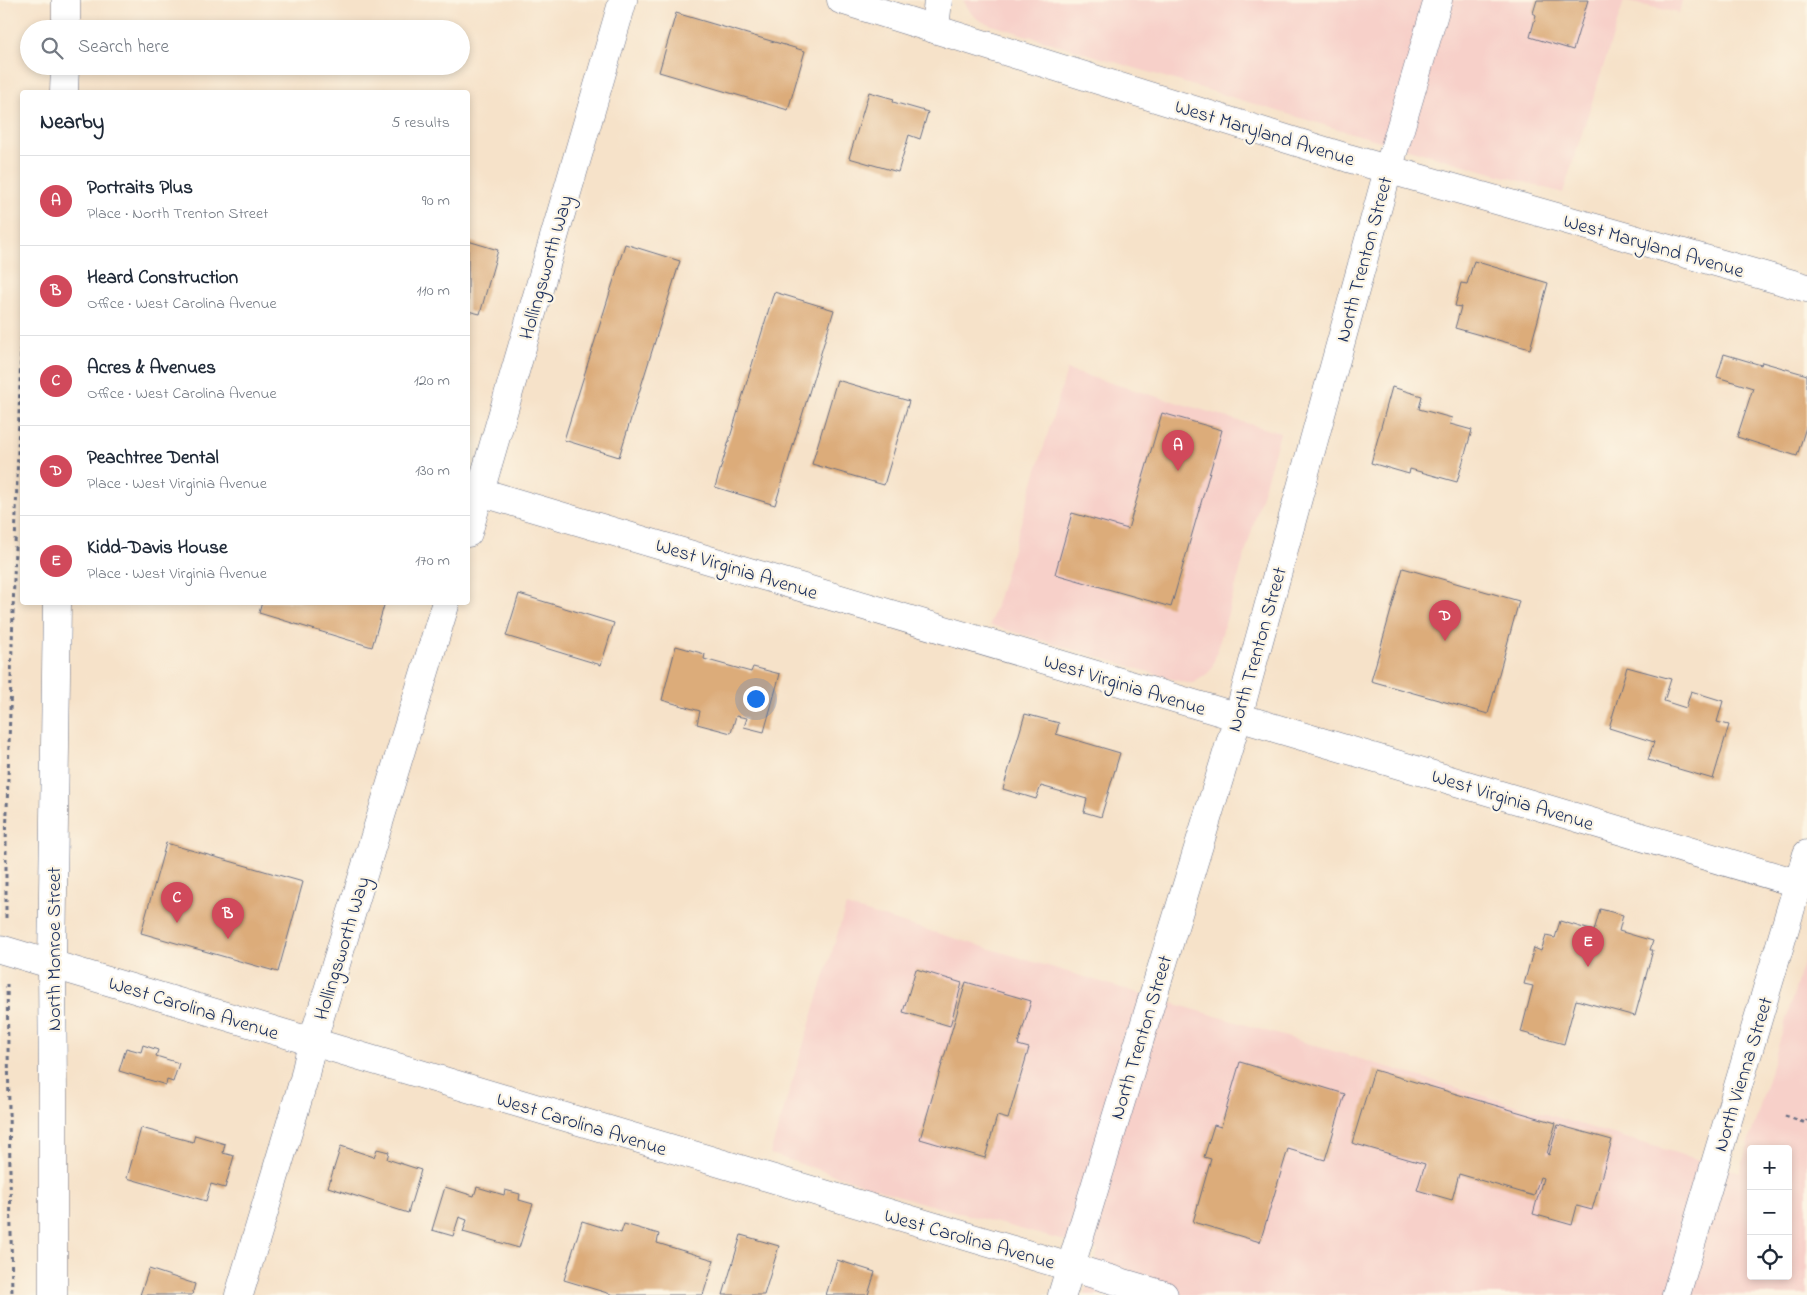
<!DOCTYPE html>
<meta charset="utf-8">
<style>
body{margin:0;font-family:"Indie Flower",sans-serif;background:#f6f6f7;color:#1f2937}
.controls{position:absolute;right:15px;bottom:15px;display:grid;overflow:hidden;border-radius:5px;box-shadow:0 2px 8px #0003}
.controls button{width:45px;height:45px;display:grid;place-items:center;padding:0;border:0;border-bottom:1px solid #e0e1e3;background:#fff;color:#1f2937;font:25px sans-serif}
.you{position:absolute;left:755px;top:698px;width:18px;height:18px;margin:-12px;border:4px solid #fff;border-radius:50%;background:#1a73e8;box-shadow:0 0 0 8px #1a73e833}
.badge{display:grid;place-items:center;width:32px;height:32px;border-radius:50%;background:#d1495b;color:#fff;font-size:16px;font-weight:700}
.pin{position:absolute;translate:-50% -41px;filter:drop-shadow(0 1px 2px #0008)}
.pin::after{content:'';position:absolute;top:26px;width:18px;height:15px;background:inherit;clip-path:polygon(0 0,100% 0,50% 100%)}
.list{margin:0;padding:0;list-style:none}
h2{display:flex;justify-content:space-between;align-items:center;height:65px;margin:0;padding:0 20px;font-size:21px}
h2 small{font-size:16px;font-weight:400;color:#747a83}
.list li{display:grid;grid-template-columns:32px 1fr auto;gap:15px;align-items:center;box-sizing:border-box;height:90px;padding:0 20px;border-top:1px solid #e0e1e3}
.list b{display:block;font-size:19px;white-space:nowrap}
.list p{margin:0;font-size:16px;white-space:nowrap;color:#747a83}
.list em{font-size:16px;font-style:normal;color:#747a83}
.icon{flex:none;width:28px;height:28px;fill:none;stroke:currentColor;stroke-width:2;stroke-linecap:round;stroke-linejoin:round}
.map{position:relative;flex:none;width:1807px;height:1295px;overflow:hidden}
.search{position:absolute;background:#fff;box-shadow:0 2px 8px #0003;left:20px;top:20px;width:450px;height:55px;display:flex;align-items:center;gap:12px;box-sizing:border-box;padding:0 18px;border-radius:28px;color:#747a83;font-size:19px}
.panel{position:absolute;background:#fff;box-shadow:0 2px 8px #0003;left:20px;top:90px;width:450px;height:515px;border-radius:5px}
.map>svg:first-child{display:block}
.built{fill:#f7d0c9;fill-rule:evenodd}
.building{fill:#dcac7a}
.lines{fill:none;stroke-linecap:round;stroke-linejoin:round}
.minor-casing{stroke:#686e83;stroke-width:29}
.highway-casing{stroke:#686e83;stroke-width:29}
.path{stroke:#686e83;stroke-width:3;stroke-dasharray:4 4;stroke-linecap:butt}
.minor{stroke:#fff;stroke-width:28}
.highway{stroke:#fff;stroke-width:28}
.labels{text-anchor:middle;stroke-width:4.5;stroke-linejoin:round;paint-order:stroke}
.street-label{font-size:20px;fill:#1b2f5e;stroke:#fcf5e5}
</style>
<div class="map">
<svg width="1807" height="1295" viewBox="0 0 1807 1295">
<rect width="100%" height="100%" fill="#fcf5e5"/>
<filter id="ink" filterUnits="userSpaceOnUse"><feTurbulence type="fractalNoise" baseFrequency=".02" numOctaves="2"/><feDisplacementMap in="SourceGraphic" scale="10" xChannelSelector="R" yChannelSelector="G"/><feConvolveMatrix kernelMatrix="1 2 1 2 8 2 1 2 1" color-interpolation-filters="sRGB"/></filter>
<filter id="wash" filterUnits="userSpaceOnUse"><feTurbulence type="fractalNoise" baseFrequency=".0096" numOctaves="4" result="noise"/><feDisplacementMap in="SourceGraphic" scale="20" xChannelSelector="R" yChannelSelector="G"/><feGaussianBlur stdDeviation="1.12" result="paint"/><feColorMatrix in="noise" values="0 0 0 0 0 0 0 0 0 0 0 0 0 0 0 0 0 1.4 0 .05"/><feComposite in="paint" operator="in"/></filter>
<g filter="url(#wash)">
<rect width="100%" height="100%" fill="#f6e2c9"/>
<g class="built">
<path d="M 963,0 L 1682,0 L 1679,13 L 1624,1 L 1563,193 L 1334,128 L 989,24 L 979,20 L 971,13 Z"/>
<path d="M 1067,370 L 1280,433 L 1212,668 L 1208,673 L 1194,683 L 1186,683 L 990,625 Z"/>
<path d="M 846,906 L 1740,1172 L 1807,950 L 1807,1295 L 1085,1295 L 1098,1250 L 912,1200 L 770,1154 ZM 1751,1149 L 1788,1149 L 1788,1276 L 1751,1276 Z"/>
</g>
<g id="blocks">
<g class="building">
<path d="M 1537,0 L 1588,0 L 1573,50 L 1530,37 L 1536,15 L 1533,13 Z"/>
<path d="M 676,13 L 805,51 L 788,110 L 659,72 Z"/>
<path d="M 869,92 L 894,99 L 893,102 L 928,112 L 920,139 L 909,135 L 898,172 L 849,158 Z"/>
<path d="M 468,241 L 498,250 L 480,314 L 468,311 Z"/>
<path d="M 625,244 L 680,261 L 619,457 L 564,440 Z"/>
<path d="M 1474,261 L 1548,283 L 1530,349 L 1455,328 L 1461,307 L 1455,306 L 1461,283 L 1467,284 Z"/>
<path d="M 774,292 L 834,310 L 775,505 L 715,487 Z"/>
<path d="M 1724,354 L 1761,365 L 1762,362 L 1807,375 L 1807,424 L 1797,456 L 1737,437 L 1753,388 L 1717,377 Z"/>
<path d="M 837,380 L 909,401 L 884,485 L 812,464 Z"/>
<path d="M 1392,387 L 1422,396 L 1419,409 L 1452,418 L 1450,424 L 1472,430 L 1457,482 L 1410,469 L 1409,474 L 1371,463 Z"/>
<path d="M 1162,413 L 1222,430 L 1171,607 L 1055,574 L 1072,513 L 1128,529 Z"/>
<path d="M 1403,568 L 1519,601 L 1488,714 L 1371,681 Z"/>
<path d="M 519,594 L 614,623 L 601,665 L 506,636 Z"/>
<path d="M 262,602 L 385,602 L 372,647 L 259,613 Z"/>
<path d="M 676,646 L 705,654 L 704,659 L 751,672 L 753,667 L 780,674 L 764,732 L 744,727 L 747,718 L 736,716 L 731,733 L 697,724 L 700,711 L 662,700 Z"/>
<path d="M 1627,667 L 1671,679 L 1664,701 L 1686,708 L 1691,691 L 1723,701 L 1717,722 L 1729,725 L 1713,779 L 1648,760 L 1654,742 L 1609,728 Z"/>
<path d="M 1025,714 L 1059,723 L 1056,734 L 1120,753 L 1101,817 L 1084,812 L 1087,799 L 1041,786 L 1036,799 L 1003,789 Z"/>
<path d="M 166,843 L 303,882 L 278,972 L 141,933 Z"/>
<path d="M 1600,909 L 1623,915 L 1619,931 L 1653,941 L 1650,950 L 1653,950 L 1635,1016 L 1576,1000 L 1564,1044 L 1521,1032 L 1533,986 L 1524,984 L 1534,948 L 1541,951 L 1546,936 L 1555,938 L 1560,921 L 1594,931 Z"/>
<path d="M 916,969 L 962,983 L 950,1026 L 903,1012 Z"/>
<path d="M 966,982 L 1031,1001 L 1018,1045 L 1029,1048 L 1008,1119 L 997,1116 L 985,1158 L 920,1139 Z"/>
<path d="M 143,1045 L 158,1050 L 156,1056 L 179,1063 L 173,1082 L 167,1080 L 166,1085 L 119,1071 L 126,1048 L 141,1052 Z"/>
<path d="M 1240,1062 L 1345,1094 L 1325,1160 L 1288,1149 L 1260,1242 L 1193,1222 L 1211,1159 L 1204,1157 L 1214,1125 L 1221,1127 Z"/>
<path d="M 1374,1070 L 1556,1123 L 1547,1154 L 1549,1155 L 1558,1125 L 1612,1140 L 1592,1210 L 1577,1206 L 1572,1225 L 1533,1214 L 1543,1178 L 1540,1177 L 1534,1196 L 1459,1174 L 1452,1200 L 1417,1190 L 1425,1164 L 1352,1143 Z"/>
<path d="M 141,1128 L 193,1142 L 195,1135 L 225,1144 L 223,1153 L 234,1156 L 225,1188 L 211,1184 L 206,1201 L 127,1178 Z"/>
<path d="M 341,1146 L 374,1157 L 377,1149 L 389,1152 L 387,1159 L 421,1170 L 408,1213 L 328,1187 Z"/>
<path d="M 445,1187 L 474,1196 L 477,1187 L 504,1195 L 505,1190 L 520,1194 L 519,1200 L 533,1204 L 519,1248 L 463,1232 L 467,1220 L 459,1217 L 453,1236 L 432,1230 Z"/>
<path d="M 582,1221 L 621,1233 L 624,1224 L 659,1234 L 657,1243 L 714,1260 L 703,1295 L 614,1295 L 564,1280 Z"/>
<path d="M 741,1235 L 779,1246 L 764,1295 L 723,1295 Z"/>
<path d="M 837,1260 L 875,1272 L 868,1295 L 826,1295 Z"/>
<path d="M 149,1269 L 195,1284 L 192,1295 L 140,1295 Z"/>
</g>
</g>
</g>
<g filter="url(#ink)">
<use href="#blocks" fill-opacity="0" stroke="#686e83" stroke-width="1"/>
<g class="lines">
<defs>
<g id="minor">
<path d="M 841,0 L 1348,158 L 1807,288"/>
<path d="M 66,29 L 66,0"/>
<path d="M 935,29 L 938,0"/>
<path d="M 64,92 L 65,66"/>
<path d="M 480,492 L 1807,886"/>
<path d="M 468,533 L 623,0"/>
<path d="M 0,949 L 1164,1295"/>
<path d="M 53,1295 L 53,1096 L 52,965 L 57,602"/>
<path d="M 239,1295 L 304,1079 L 312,1043 L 446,602"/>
</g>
<g id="highway">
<path d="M 1062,1295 L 1238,717 L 1388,170 L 1438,0"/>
<path d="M 1676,1295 L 1807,854"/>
</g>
</defs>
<use href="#minor" class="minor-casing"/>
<use href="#highway" class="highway-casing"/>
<g class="path">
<path d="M 6,918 L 6,843 L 22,316"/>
<path d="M 7,984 L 12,1295"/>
<path d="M 1785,1116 L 1806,1123 L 1807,1120"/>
</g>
<use href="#minor" class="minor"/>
<use href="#highway" class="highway"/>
</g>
</g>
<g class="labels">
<g class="street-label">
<text transform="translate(1265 132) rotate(17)" y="7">West Maryland Avenue</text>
<text transform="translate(1654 245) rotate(16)" y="7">West Maryland Avenue</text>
<text transform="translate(1363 259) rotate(-75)" y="7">North Trenton Street</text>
<text transform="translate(545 267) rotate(-74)" y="7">Hollingsworth Way</text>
<text transform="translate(737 568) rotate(17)" y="7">West Virginia Avenue</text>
<text transform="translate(1256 649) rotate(-74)" y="7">North Trenton Street</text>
<text transform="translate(1125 684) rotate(17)" y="7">West Virginia Avenue</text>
<text transform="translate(1513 799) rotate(17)" y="7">West Virginia Avenue</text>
<text transform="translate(341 948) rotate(-73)" y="7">Hollingsworth Way</text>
<text transform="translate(53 949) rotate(-90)" y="7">North Monroe Street</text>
<text transform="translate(194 1007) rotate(17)" y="7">West Carolina Avenue</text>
<text transform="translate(1140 1037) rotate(-73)" y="7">North Trenton Street</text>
<text transform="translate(1742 1074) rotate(-73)" y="7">North Vienna Street</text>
<text transform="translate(582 1123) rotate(17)" y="7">West Carolina Avenue</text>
<text transform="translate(970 1238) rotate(16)" y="7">West Carolina Avenue</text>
</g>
</g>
</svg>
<div class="controls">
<button>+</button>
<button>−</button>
<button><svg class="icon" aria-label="locate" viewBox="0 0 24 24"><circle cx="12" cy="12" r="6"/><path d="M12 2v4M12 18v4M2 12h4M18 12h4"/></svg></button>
</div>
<div class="you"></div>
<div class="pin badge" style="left:1178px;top:471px">A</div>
<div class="pin badge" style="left:228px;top:939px">B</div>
<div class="pin badge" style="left:177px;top:923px">C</div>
<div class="pin badge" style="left:1445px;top:641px">D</div>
<div class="pin badge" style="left:1588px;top:967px">E</div>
<div class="search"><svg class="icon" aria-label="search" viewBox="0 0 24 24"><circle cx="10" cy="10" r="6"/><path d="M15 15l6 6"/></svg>Search here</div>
<section class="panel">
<h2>Nearby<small>5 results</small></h2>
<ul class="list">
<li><span class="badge">A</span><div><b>Portraits Plus</b><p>Place · North Trenton Street</p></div><em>90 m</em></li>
<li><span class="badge">B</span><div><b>Heard Construction</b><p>Office · West Carolina Avenue</p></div><em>110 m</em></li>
<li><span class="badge">C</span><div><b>Acres &amp; Avenues</b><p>Office · West Carolina Avenue</p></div><em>120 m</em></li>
<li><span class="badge">D</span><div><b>Peachtree Dental</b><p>Place · West Virginia Avenue</p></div><em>130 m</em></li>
<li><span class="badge">E</span><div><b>Kidd-Davis House</b><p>Place · West Virginia Avenue</p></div><em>170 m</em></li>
</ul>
</section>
</div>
